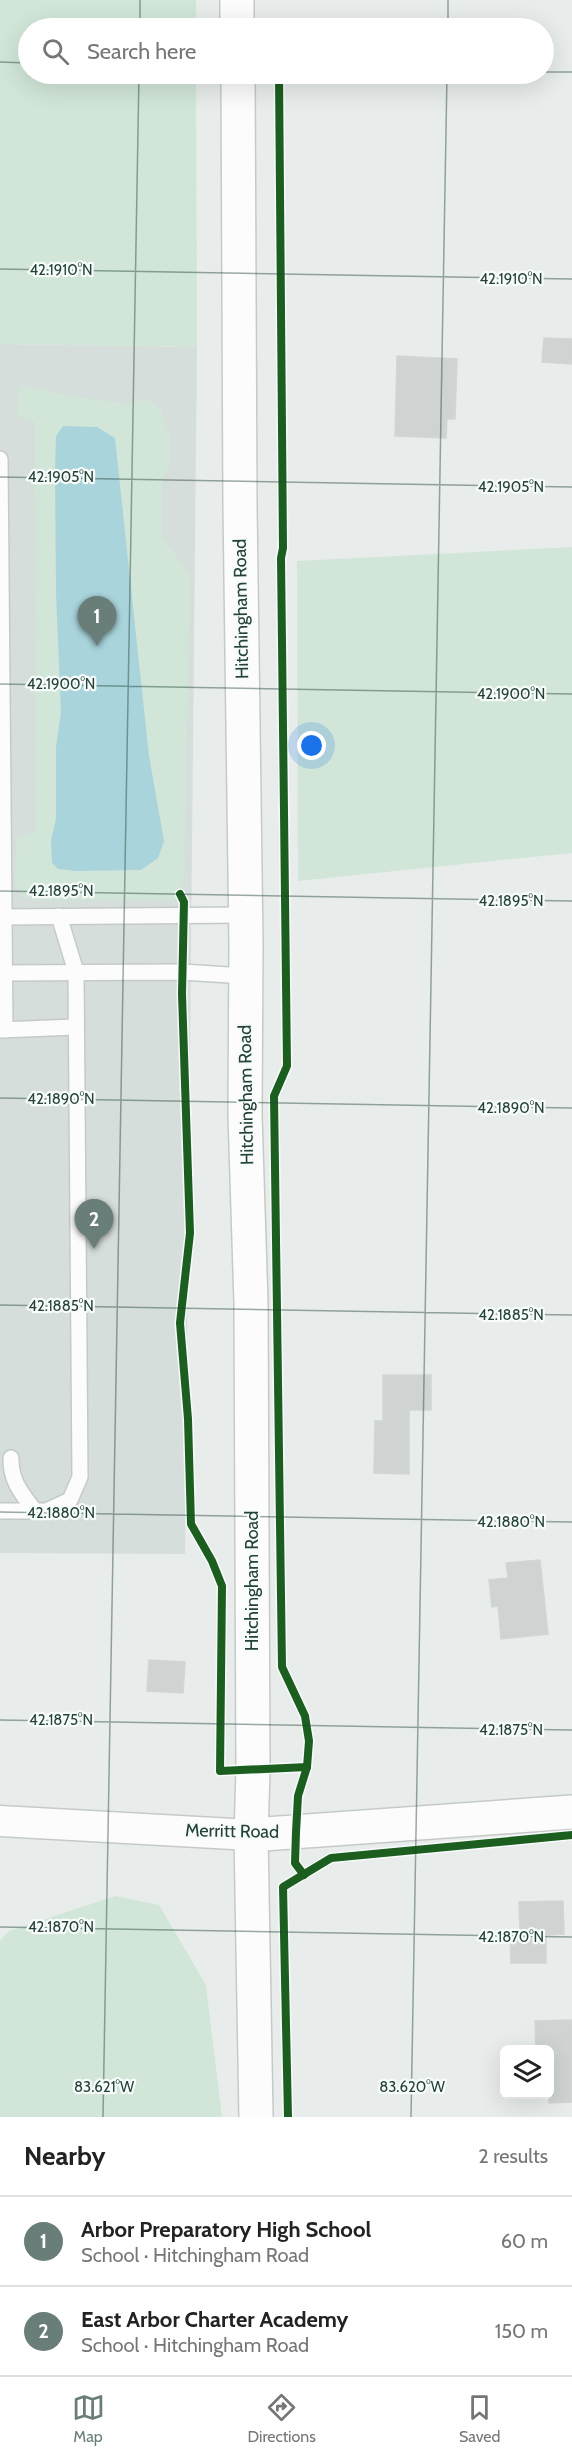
<!DOCTYPE html>
<meta charset="utf-8">
<style>
body{margin:0;font-family:Cabin,sans-serif;background:#f6f6f6;color:#222}
.controls{position:absolute;right:18px;bottom:18px;display:grid;overflow:hidden;border-radius:9px;box-shadow:0 6px 24px #0002}
.controls button{width:54px;height:54px;display:grid;place-items:center;padding:0;border:0;border-bottom:2px solid #e0e0e0;background:#fff;color:#222;font:30px sans-serif}
.you{position:absolute;left:312px;top:746px;width:21px;height:21px;margin:-15px;border:4px solid #fff;border-radius:50%;background:#1a73e8;box-shadow:0 0 0 9px #1a73e833}
.badge{display:grid;place-items:center;width:39px;height:39px;border-radius:50%;background:#697e78;color:#fff;font-size:20px;font-weight:700}
.pin{position:absolute;translate:-50% -50px;filter:drop-shadow(0 2px 3px #0008)}
.pin::after{content:'';position:absolute;top:32px;width:21px;height:18px;background:inherit;clip-path:polygon(0 0,100% 0,50% 100%)}
.list{margin:0;padding:0;list-style:none}
h2{display:flex;justify-content:space-between;align-items:center;height:78px;margin:0;padding:0 24px;font-size:26px}
h2 small{font-size:20px;font-weight:400;color:#767676}
.list li{display:grid;grid-template-columns:39px 1fr auto;gap:18px;align-items:center;box-sizing:border-box;height:90px;padding:0 24px;border-top:2px solid #e0e0e0}
.list b{display:block;font-size:22px;white-space:nowrap}
.list p{margin:0;font-size:20px;white-space:nowrap;color:#767676}
.list em{font-size:20px;font-style:normal;color:#767676}
.icon{flex:none;width:33px;height:33px;fill:none;stroke:currentColor;stroke-width:2;stroke-linecap:round;stroke-linejoin:round}
.map{position:relative;flex:none;width:572px;height:2117px;overflow:hidden}
.search{position:absolute;background:#fff;box-shadow:0 6px 24px #0002;left:18px;right:18px;top:18px;height:66px;display:flex;align-items:center;gap:15px;box-sizing:border-box;padding:0 21px;border-radius:33px;color:#767676;font-size:22px}
.sheet{height:258px;background:#fff}
nav{display:flex;justify-content:space-around;align-items:center;box-sizing:border-box;height:84px;border-top:2px solid #e0e0e0;background:#fff;font-size:16px;color:#767676}
nav a{display:grid;justify-items:center;gap:3px}
nav .on{color:#697e78}
.map>svg:first-child{display:block}
.built{fill:#d6dedb}
.green{fill:#d1e6d8}
.water{fill:#a9d4db}
.building{fill:#cfd4d2;stroke:#d1d6d4;stroke-width:1.5}
.lines{fill:none;stroke-linecap:round;stroke-linejoin:round}
.service-casing{stroke:#c5cac8;stroke-width:18}
.minor-casing{stroke:#c5cac8;stroke-width:33}
.tertiary-casing{stroke:#c5cac8;stroke-width:36}
.service{stroke:#fcfcfc;stroke-width:15}
.minor{stroke:#fcfcfc;stroke-width:30}
.tertiary{stroke:#fcfcfc;stroke-width:33}
.cycleway-casing{stroke:#f7fbf9;stroke-width:11}
.cycleway{stroke:#1b5e20;stroke-width:8}
.ticks{fill:none;stroke:#24423a;stroke-width:1.5;stroke-opacity:0.45}
.labels{text-anchor:middle;stroke-width:4.5;stroke-linejoin:round;paint-order:stroke}
.street-label{font-size:18px;fill:#24423a;stroke:#f7fbf9}
.ticks-label{font-size:15px;text-anchor:middle;fill:#24423a;stroke:#f7fbf9;stroke-width:4.5;stroke-linejoin:round;paint-order:stroke}
</style>
<div class="map">
<svg width="572" height="2117" viewBox="0 0 572 2117">
<rect width="100%" height="100%" fill="#e8edeb"/>
<path class="built" d="M 0,344 L 197,347 L 185,1554 L 0,1553 Z"/>
<g class="green">
<path d="M 0,0 L 196,0 L 196,28 L 28,28 L 28,74 L 196,74 L 197,347 L 0,344 Z"/>
<path d="M 20,385 L 68,396 L 129,404 L 140,400 L 150,401 L 161,410 L 170,437 L 170,463 L 162,480 L 162,537 L 190,576 L 184,877 L 175,900 L 34,900 L 21,896 L 15,886 L 17,838 L 36,832 L 35,422 L 17,416 Z"/>
<path d="M 572,547 L 572,853 L 298,881 L 297,561 Z"/>
<path d="M 115,1896 L 159,1905 L 206,1985 L 222,2117 L 0,2117 L 0,1941 L 9,1931 Z"/>
</g>
<path class="water" d="M 63,426 L 97,427 L 115,438 L 149,756 L 164,841 L 158,858 L 141,870 L 77,871 L 58,869 L 52,863 L 51,840 L 56,819 L 56,747 L 61,712 L 56,593 L 55,471 L 56,436 Z"/>
<g class="building">
<path d="M 544,338 L 572,339 L 572,364 L 542,362 Z"/>
<path d="M 397,356 L 457,359 L 455,419 L 447,419 L 446,438 L 395,436 Z"/>
<path d="M 383,1375 L 431,1375 L 431,1410 L 409,1410 L 409,1474 L 374,1473 L 375,1421 L 383,1421 Z"/>
<path d="M 540,1560 L 548,1634 L 501,1639 L 498,1606 L 492,1607 L 489,1580 L 508,1578 L 506,1563 Z"/>
<path d="M 149,1660 L 185,1662 L 183,1693 L 147,1691 Z"/>
<path d="M 563,1901 L 564,1934 L 546,1935 L 546,1963 L 511,1963 L 510,1931 L 520,1930 L 519,1902 Z"/>
<path d="M 572,2020 L 572,2102 L 549,2103 L 549,2049 L 536,2049 L 535,2021 Z"/>
</g>
<g class="lines">
<defs>
<g id="service">
<path d="M 0,459 L 5,1030"/>
<path d="M 0,917 L 245,915"/>
<path d="M 0,973 L 182,972 L 245,976"/>
<path d="M 0,1030 L 75,1027"/>
<path d="M 11,1458 C 10,1480 22,1494 35,1511"/>
<path d="M 0,1511 L 46,1511 L 70,1500 L 80,1477 L 76,972 L 59,916"/>
</g>
<path id="minor" d="M 0,1821 L 251,1835"/>
<g id="tertiary">
<path d="M 237,0 L 237,28"/>
<path d="M 238,74 L 240,505 L 246,944 L 245,1115 L 251,1303 L 253,1770 L 251,1835 L 256,2117"/>
<path d="M 251,1835 L 572,1812"/>
</g>
</defs>
<use href="#service" class="service-casing"/>
<use href="#minor" class="minor-casing"/>
<use href="#tertiary" class="tertiary-casing"/>
<use href="#service" class="service"/>
<use href="#minor" class="minor"/>
<use href="#tertiary" class="tertiary"/>
<defs>
<g id="cycleway">
<path d="M 279,74 L 283,548 L 281,558 L 287,1066 L 274,1096 L 282,1667 L 305,1716 L 309,1741 L 307,1767 L 298,1796 L 296,1832 L 295,1863 L 304,1875"/>
<path d="M 180,894 L 184,902 L 182,994 L 190,1233 L 180,1323 L 188,1419 L 191,1524 L 212,1561 L 222,1586 L 220,1771 L 307,1767"/>
<path d="M 288,2117 L 283,1887 L 331,1858 L 572,1835"/>
</g>
</defs>
<use href="#cycleway" class="cycleway-casing"/>
<use href="#cycleway" class="cycleway"/>
</g>
<path class="ticks" d="M 140,28 L 140,0M 448,28 L 448,0M 0,62 L 28,63M 544,72 L 572,72M 0,269 L 572,279M 0,477 L 572,487M 0,684 L 572,694M 0,891 L 572,901M 0,1098 L 572,1108M 0,1305 L 572,1315M 0,1512 L 572,1522M 0,1720 L 572,1730M 0,1927 L 572,1937M 103,2117 L 139,74M 411,2117 L 447,74"/>
<g class="labels">
<g class="street-label">
<text transform="translate(241 609) rotate(-91)" y="6">Hitchingham Road</text>
<text transform="translate(246 1095) rotate(-91)" y="6">Hitchingham Road</text>
<text transform="translate(252 1581) rotate(-90)" y="6">Hitchingham Road</text>
<text transform="translate(232 1831) rotate(1)" y="6">Merritt Road</text>
</g>
</g>
<g class="ticks-label">
<text x="61" y="275">42.1910°N</text>
<text x="511" y="284">42.1910°N</text>
<text x="61" y="482">42.1905°N</text>
<text x="511" y="492">42.1905°N</text>
<text x="61" y="689">42.1900°N</text>
<text x="511" y="699">42.1900°N</text>
<text x="61" y="896">42.1895°N</text>
<text x="511" y="906">42.1895°N</text>
<text x="61" y="1104">42.1890°N</text>
<text x="511" y="1113">42.1890°N</text>
<text x="61" y="1311">42.1885°N</text>
<text x="511" y="1320">42.1885°N</text>
<text x="61" y="1518">42.1880°N</text>
<text x="511" y="1527">42.1880°N</text>
<text x="61" y="1725">42.1875°N</text>
<text x="511" y="1735">42.1875°N</text>
<text x="61" y="1932">42.1870°N</text>
<text x="511" y="1942">42.1870°N</text>
<text x="104" y="2092">83.621°W</text>
<text x="412" y="2092">83.620°W</text>
</g>
</svg>
<div class="controls">
<button><svg class="icon" aria-label="layers" viewBox="0 0 24 24"><path d="M12 4l9 5-9 5-9-5zM3 14l9 5 9-5"/></svg></button>
</div>
<div class="you"></div>
<div class="pin badge" style="left:97px;top:646px">1</div>
<div class="pin badge" style="left:94px;top:1249px">2</div>
<div class="search"><svg class="icon" aria-label="search" viewBox="0 0 24 24"><circle cx="10" cy="10" r="6"/><path d="M15 15l6 6"/></svg>Search here</div>
</div>
<section class="sheet">
<h2>Nearby<small>2 results</small></h2>
<ul class="list">
<li><span class="badge">1</span><div><b>Arbor Preparatory High School</b><p>School · Hitchingham Road</p></div><em>60 m</em></li>
<li><span class="badge">2</span><div><b>East Arbor Charter Academy</b><p>School · Hitchingham Road</p></div><em>150 m</em></li>
</ul>
</section>
<nav>
<a class="on"><svg class="icon" aria-label="map" viewBox="0 0 24 24"><path d="M3 6l6-2 6 2 6-2v14l-6 2-6-2-6 2zM9 4v14M15 6v14"/></svg>Map</a>
<a><svg class="icon" aria-label="directions" viewBox="0 0 24 24"><path d="M12 3l9 9-9 9-9-9zM9 14v-3h6M13 9l2 2-2 2"/></svg>Directions</a>
<a><svg class="icon" aria-label="saved" viewBox="0 0 24 24"><path d="M7 4h10v16l-5-4-5 4z"/></svg>Saved</a>
</nav>
